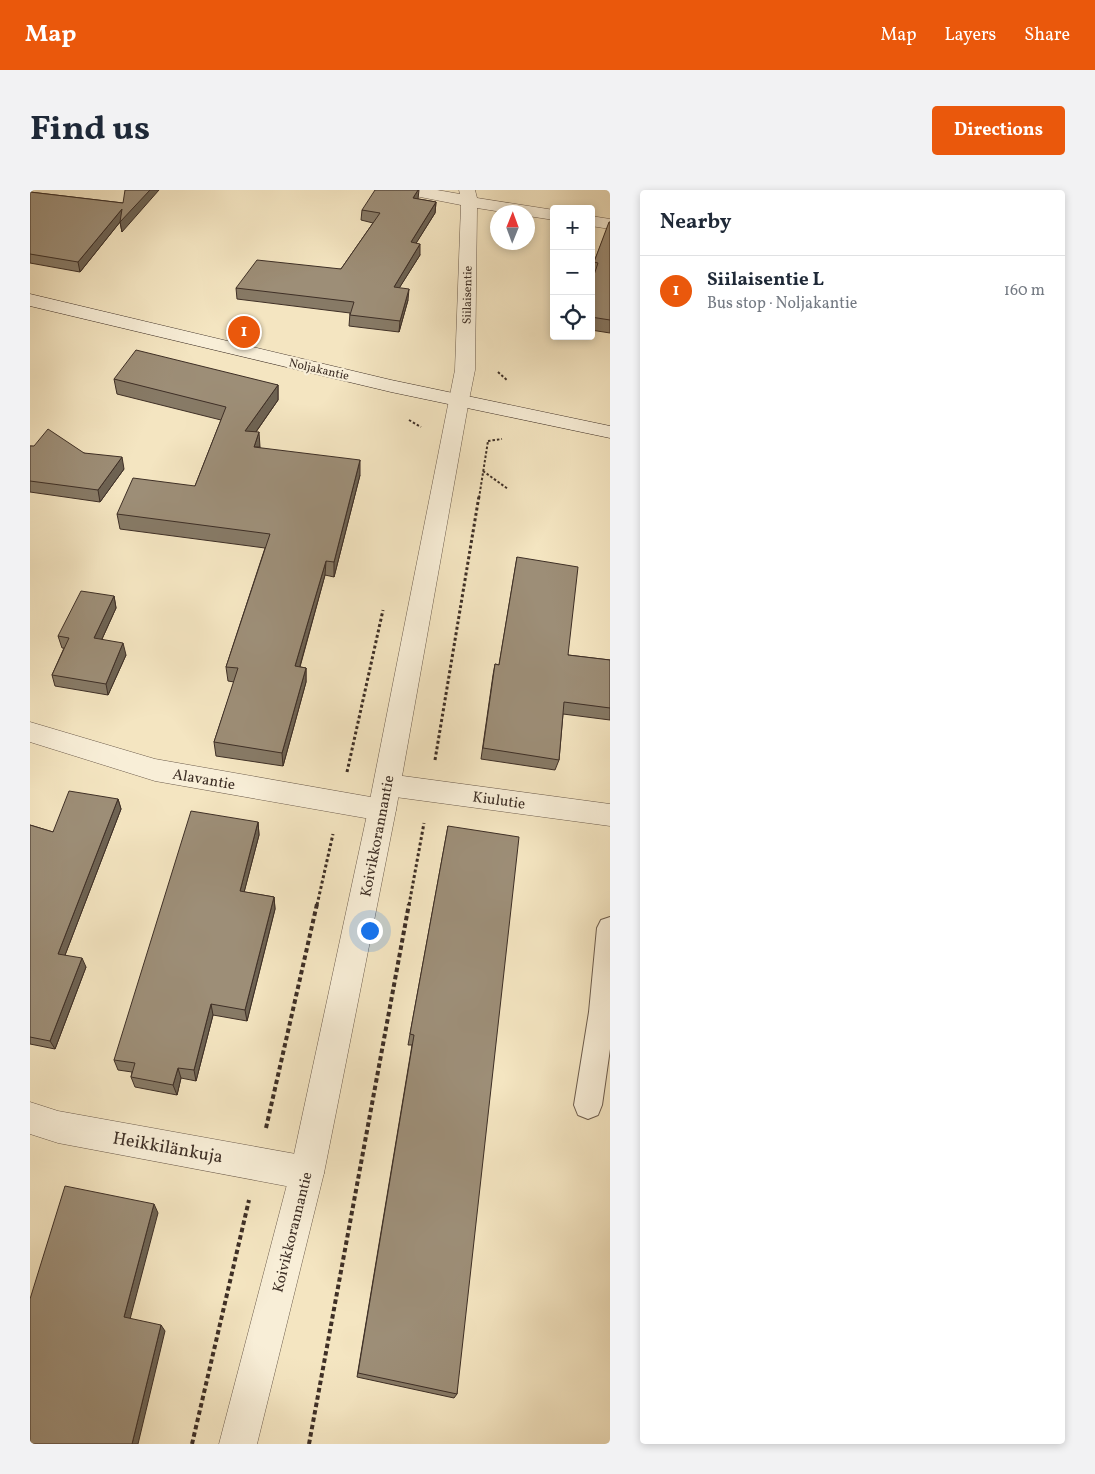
<!DOCTYPE html>
<meta charset="utf-8">
<style>
body{margin:0;font-family:Vollkorn,serif;background:#f2f2f3;color:#1f2937}
.controls{position:absolute;right:15px;top:15px;display:grid;overflow:hidden;border-radius:5px;box-shadow:0 2px 8px #0003}
.controls button{width:45px;height:45px;display:grid;place-items:center;padding:0;border:0;border-bottom:1px solid #e0e1e3;background:#fff;color:#1f2937;font:25px sans-serif}
.compass{position:absolute;left:460px;top:15px;width:45px;height:45px;border-radius:50%;background:#fff;box-shadow:0 2px 8px #0003;rotate:1deg}
.you{position:absolute;left:339px;top:740px;width:18px;height:18px;margin:-12px;border:4px solid #fff;border-radius:50%;background:#1a73e8;box-shadow:0 0 0 8px #1a73e833}
.badge{display:grid;place-items:center;width:32px;height:32px;border-radius:50%;background:#ea580c;color:#fff;font-size:16px;font-weight:700}
.pin{position:absolute;translate:-50% -50%;border:2px solid #fff;box-shadow:0 1px 5px #0006}
.list{margin:0;padding:0;list-style:none}
h2{display:flex;justify-content:space-between;align-items:center;height:65px;margin:0;padding:0 20px;font-size:21px}
h2 small{font-size:16px;font-weight:400;color:#747a83}
.list li{display:grid;grid-template-columns:32px 1fr auto;gap:15px;align-items:center;box-sizing:border-box;height:70px;padding:0 20px;border-top:1px solid #e0e1e3}
.list b{display:block;font-size:19px;white-space:nowrap}
.list p{margin:0;font-size:16px;white-space:nowrap;color:#747a83}
.list em{font-size:16px;font-style:normal;color:#747a83}
.icon{flex:none;width:28px;height:28px;fill:none;stroke:currentColor;stroke-width:2;stroke-linecap:round;stroke-linejoin:round}
.map{position:relative;flex:none;width:580px;height:1254px;overflow:hidden;border-radius:5px}
header{display:flex;align-items:center;gap:30px;box-sizing:border-box;height:70px;padding:0 25px;background:#ea580c;color:#fff}
header strong{font-size:24px}
nav{display:flex;gap:28px;margin-inline-start:auto;font-size:18px}
.intro{display:flex;align-items:center;justify-content:space-between;box-sizing:border-box;height:120px;padding:0 30px}
h1{margin:0;font-size:35px}
.button{padding:12px 22px;border-radius:5px;background:#ea580c;color:#fff;font-size:18px;font-weight:700}
main{display:flex;gap:30px;padding:0 30px}
aside{flex:1;background:#fff;border-radius:5px;box-shadow:0 2px 8px #0003}
.map>svg:first-child{display:block}
.lines{fill:none;stroke-linecap:round;stroke-linejoin:round}
.service-casing{stroke:#6c5c4d;stroke-width:2}
.minor-casing{stroke:#6c5c4d;stroke-width:1}
.tertiary-casing{stroke:#6c5c4d;stroke-width:1}
.secondary-casing{stroke:#3e2f26;stroke-width:1}
.path-far2{stroke:#3e2f26;stroke-width:2;stroke-dasharray:2.5 2;stroke-linecap:butt}
.path-far1{stroke:#3e2f26;stroke-width:3;stroke-dasharray:3 2.5;stroke-linecap:butt}
.path{stroke:#3e2f26;stroke-width:4;stroke-dasharray:4.5 3;stroke-linecap:butt}
.service{fill:#f8eed7;fill-rule:evenodd}
.minor{fill:#f8eed7;fill-rule:evenodd}
.tertiary{fill:#f8eed7;fill-rule:evenodd}
.secondary{fill:#f8eed7;fill-rule:evenodd}
.wall{fill:#877a66;stroke:#3e2f26}
.shaded-wall{fill:#6e6353;stroke:#3e2f26}
.building{fill:#9d8e77;stroke:#3e2f26}
.labels{text-anchor:middle;stroke-width:4.5;stroke-linejoin:round;paint-order:stroke}
.far-street-label{font-size:12px;fill:#3e2f26;stroke:#f8eed7}
.street-label{font-size:15px;fill:#3e2f26;stroke:#f8eed7}
.near-street-label{font-size:18px;fill:#3e2f26;stroke:#f8eed7}
</style>
<header>
<strong>Map</strong>
<nav><a>Map</a><a>Layers</a><a>Share</a></nav>
</header>
<div class="intro"><h1>Find us</h1><a class="button">Directions</a></div>
<main>
<div class="map">
<svg width="580" height="1254" viewBox="0 0 580 1254">
<rect width="100%" height="100%" fill="#f4e5c1"/>
<filter id="stains"><feTurbulence type="fractalNoise" baseFrequency=".004" numOctaves="4"/><feColorMatrix values="0 0 0 0 .2 0 0 0 0 .09 0 0 0 0 .02 0 0 0 .5 -.17"/></filter>
<radialGradient id="worn" r=".72"><stop offset=".6" stop-color="#630" stop-opacity="0"/><stop offset="1" stop-color="#630" stop-opacity=".3"/></radialGradient>
<g class="lines">
<defs>
<path id="service" d="M 580,727 L 580,859 L 572,915 L 568,925 L 558,929 L 548,925 L 544,915 L 559,822 L 567,738 L 571,730 Z"/>
<g id="minor">
<path d="M 373,0 L 407,0 L 430,4 L 429,0 L 445,0 L 447,8 L 524,20 L 524,30 L 498,26 L 498,22 L 472,22 L 447,18 L 445,180 L 439,210 L 436,214 L 429,216 L 422,214 L 419,210 L 425,180 L 431,15 L 375,4 Z"/>
<path d="M 561,26 L 580,29 L 580,39 L 561,36 Z"/>
<path d="M 0,532 L 125,569 L 352,609 L 362,612 L 366,620 L 362,628 L 352,631 L 125,591 L 0,552 Z"/>
<path d="M 358,584 L 580,614 L 580,636 L 358,606 L 348,603 L 345,595 L 348,587 Z"/>
<path d="M 0,912 L 28,921 L 277,966 L 289,971 L 294,983 L 289,995 L 277,1000 L 28,953 L 0,944 Z"/>
</g>
<path id="tertiary" d="M 429,204 L 436,206 L 439,210 L 366,620 L 294,983 L 227,1254 L 189,1254 L 260,983 L 338,620 L 419,210 L 422,206 Z"/>
<path id="secondary" d="M 0,104 L 361,190 L 580,236 L 580,248 L 361,202 L 0,116 Z"/>
</defs>
<use href="#service" class="service-casing"/>
<use href="#minor" class="minor-casing"/>
<use href="#tertiary" class="tertiary-casing"/>
<use href="#secondary" class="secondary-casing"/>
<g class="path-far2">
<path d="M 468,182 L 478,191"/>
<path d="M 379,230 L 391,237"/>
<path d="M 458,251 L 472,249"/>
<path d="M 453,281 L 478,299"/>
<path d="M 449,308 L 458,251"/>
</g>
<g class="path-far1">
<path d="M 405,570 L 449,306"/>
<path d="M 317,582 L 353,420"/>
<path d="M 287,715 L 303,644"/>
<path d="M 379,715 L 394,633"/>
</g>
<g class="path">
<path d="M 236,938 L 287,714"/>
<path d="M 162,1254 L 219,1010"/>
<path d="M 279,1254 L 379,714"/>
</g>
<use href="#service" class="service"/>
<use href="#minor" class="minor"/>
<use href="#tertiary" class="tertiary"/>
<use href="#secondary" class="secondary"/>
</g>
<g class="wall">
<path d="M 0,2 L 93,13 L 92,42 L 90,32 L 50,82 L 0,73 Z"/>
<path d="M 388,9 L 406,12 L 405,23 L 386,53 L 390,65 L 369,98 L 378,110 L 369,142 L 319,136 L 320,123 L 207,109 L 206,98 L 311,79 L 343,33 L 331,30 L 332,20 Z"/>
<path d="M 580,32 L 580,143 L 561,140 L 561,94 L 564,84 L 561,83 L 564,72 Z"/>
<path d="M 84,189 L 248,195 L 248,210 L 226,242 L 230,258 L 330,285 L 304,387 L 295,385 L 270,477 L 276,478 L 276,492 L 253,576 L 186,566 L 184,552 L 204,492 L 198,491 L 196,477 L 235,358 L 90,339 L 87,324 L 165,296 L 191,230 L 87,204 Z"/>
<path d="M 0,256 L 54,263 L 94,279 L 70,312 L 0,302 Z"/>
<path d="M 487,367 L 538,465 L 580,470 L 580,530 L 533,524 L 529,570 L 525,580 L 451,569 L 463,485 L 465,474 L 469,475 Z"/>
<path d="M 84,406 L 86,418 L 72,449 L 96,465 L 78,505 L 25,496 L 22,485 L 34,458 L 32,458 L 28,446 Z"/>
<path d="M 88,609 L 91,619 L 35,765 L 56,777 L 25,859 L 0,854 L 0,635 L 23,642 Z"/>
<path d="M 228,632 L 229,645 L 214,702 L 244,707 L 245,719 L 217,831 L 183,825 L 166,891 L 151,888 L 147,905 L 105,897 L 101,887 L 102,882 L 88,880 L 84,870 Z"/>
<path d="M 418,636 L 427,1204 L 424,1208 L 327,1187 L 382,855 L 378,855 Z"/>
</g>
<g class="shaded-wall">
<path d="M 120,0 L 129,0 L 92,42 L 90,32 L 50,82 L 48,72 L 92,19 Z"/>
<path d="M 388,0 L 389,0 L 388,9 L 383,8 Z"/>
<path d="M 406,12 L 405,23 L 380,63 L 381,52 Z"/>
<path d="M 390,54 L 390,65 L 363,108 L 364,97 Z"/>
<path d="M 379,99 L 378,110 L 369,142 L 370,131 Z"/>
<path d="M 248,195 L 248,210 L 216,256 L 215,241 Z"/>
<path d="M 229,242 L 230,257 L 224,257 Z"/>
<path d="M 92,267 L 94,279 L 70,312 L 68,300 Z"/>
<path d="M 330,270 L 330,285 L 304,387 L 304,372 Z"/>
<path d="M 296,371 L 295,385 L 266,490 L 265,476 Z"/>
<path d="M 84,406 L 86,418 L 67,460 L 64,448 Z"/>
<path d="M 93,453 L 96,465 L 78,505 L 76,494 Z"/>
<path d="M 276,478 L 276,492 L 253,576 L 252,563 Z"/>
<path d="M 88,609 L 91,619 L 32,773 L 28,764 Z"/>
<path d="M 228,632 L 229,645 L 211,714 L 210,701 Z"/>
<path d="M 244,707 L 245,719 L 217,831 L 215,820 Z"/>
<path d="M 52,768 L 56,777 L 25,859 L 20,851 Z"/>
<path d="M 181,814 L 183,825 L 166,891 L 164,880 Z"/>
<path d="M 148,878 L 151,888 L 147,905 L 143,895 Z"/>
<path d="M 124,1014 L 128,1023 L 99,1133 L 94,1127 Z"/>
<path d="M 131,1135 L 135,1141 L 108,1254 L 102,1254 Z"/>
</g>
<g class="building">
<path d="M 95,0 L 120,0 L 90,32 L 92,19 L 48,72 L 0,64 L 0,2 L 93,13 Z"/>
<path d="M 345,0 L 388,0 L 383,8 L 406,12 L 381,52 L 390,54 L 364,97 L 379,99 L 370,131 L 320,125 L 324,112 L 206,98 L 227,70 L 311,79 L 350,23 L 332,20 Z"/>
<path d="M 579,32 L 580,32 L 580,130 L 561,127 L 561,94 L 568,73 L 564,72 Z"/>
<path d="M 106,160 L 248,195 L 215,241 L 229,242 L 224,257 L 330,270 L 304,372 L 296,371 L 265,476 L 276,478 L 252,563 L 184,552 L 208,478 L 196,477 L 240,344 L 87,324 L 103,288 L 165,296 L 196,217 L 84,189 Z"/>
<path d="M 18,239 L 54,263 L 92,267 L 68,300 L 0,291 L 0,256 L 4,256 Z"/>
<path d="M 487,367 L 548,377 L 538,465 L 580,470 L 580,518 L 534,512 L 529,570 L 453,558 L 465,474 L 469,475 Z"/>
<path d="M 51,401 L 84,406 L 64,448 L 93,453 L 76,494 L 22,485 L 39,448 L 28,446 Z"/>
<path d="M 39,601 L 88,609 L 28,764 L 52,768 L 20,851 L 0,847 L 0,635 L 23,642 Z"/>
<path d="M 161,621 L 228,632 L 210,701 L 244,707 L 215,820 L 181,814 L 164,880 L 148,878 L 143,895 L 101,887 L 105,873 L 84,870 Z"/>
<path d="M 418,636 L 489,647 L 427,1204 L 328,1183 L 384,845 L 380,844 Z"/>
<path d="M 35,996 L 124,1014 L 94,1127 L 131,1135 L 102,1254 L 0,1254 L 0,1109 Z"/>
</g>
<g class="labels">
<g class="far-street-label">
<text transform="translate(437 105) rotate(-89)" y="4">Siilaisentie</text>
<text transform="translate(289 179) rotate(13)" y="4">Noljakantie</text>
</g>
<g class="street-label">
<text transform="translate(174 589) rotate(10)" y="5">Alavantie</text>
<text transform="translate(469 610) rotate(8)" y="5">Kiulutie</text>
<text transform="translate(347 646) rotate(-79)" y="5">Koivikkorannantie</text>
<text transform="translate(262 1042) rotate(-76)" y="5">Koivikkorannantie</text>
</g>
<g class="near-street-label">
<text transform="translate(138 957) rotate(10)" y="6">Heikkilänkuja</text>
</g>
</g>
<rect width="100%" height="100%" filter="url(#stains)"/>
<rect width="100%" height="100%" fill="url(#worn)"/>
</svg>
<div class="controls">
<button>+</button>
<button>−</button>
<button><svg class="icon" aria-label="locate" viewBox="0 0 24 24"><circle cx="12" cy="12" r="6"/><path d="M12 2v4M12 18v4M2 12h4M18 12h4"/></svg></button>
</div>
<svg class="compass" viewBox="-18 -18 36 36"><path d="M0-13l5 13h-10z" fill="#e53935"/><path d="M0 13l5-13h-10z" fill="#747a83"/></svg>
<div class="you"></div>
<div class="pin badge" style="left:214px;top:142px">1</div>
</div>
<aside>
<h2>Nearby<small></small></h2>
<ul class="list">
<li><span class="badge">1</span><div><b>Siilaisentie L</b><p>Bus stop · Noljakantie</p></div><em>160 m</em></li>
</ul>
</aside>
</main>
